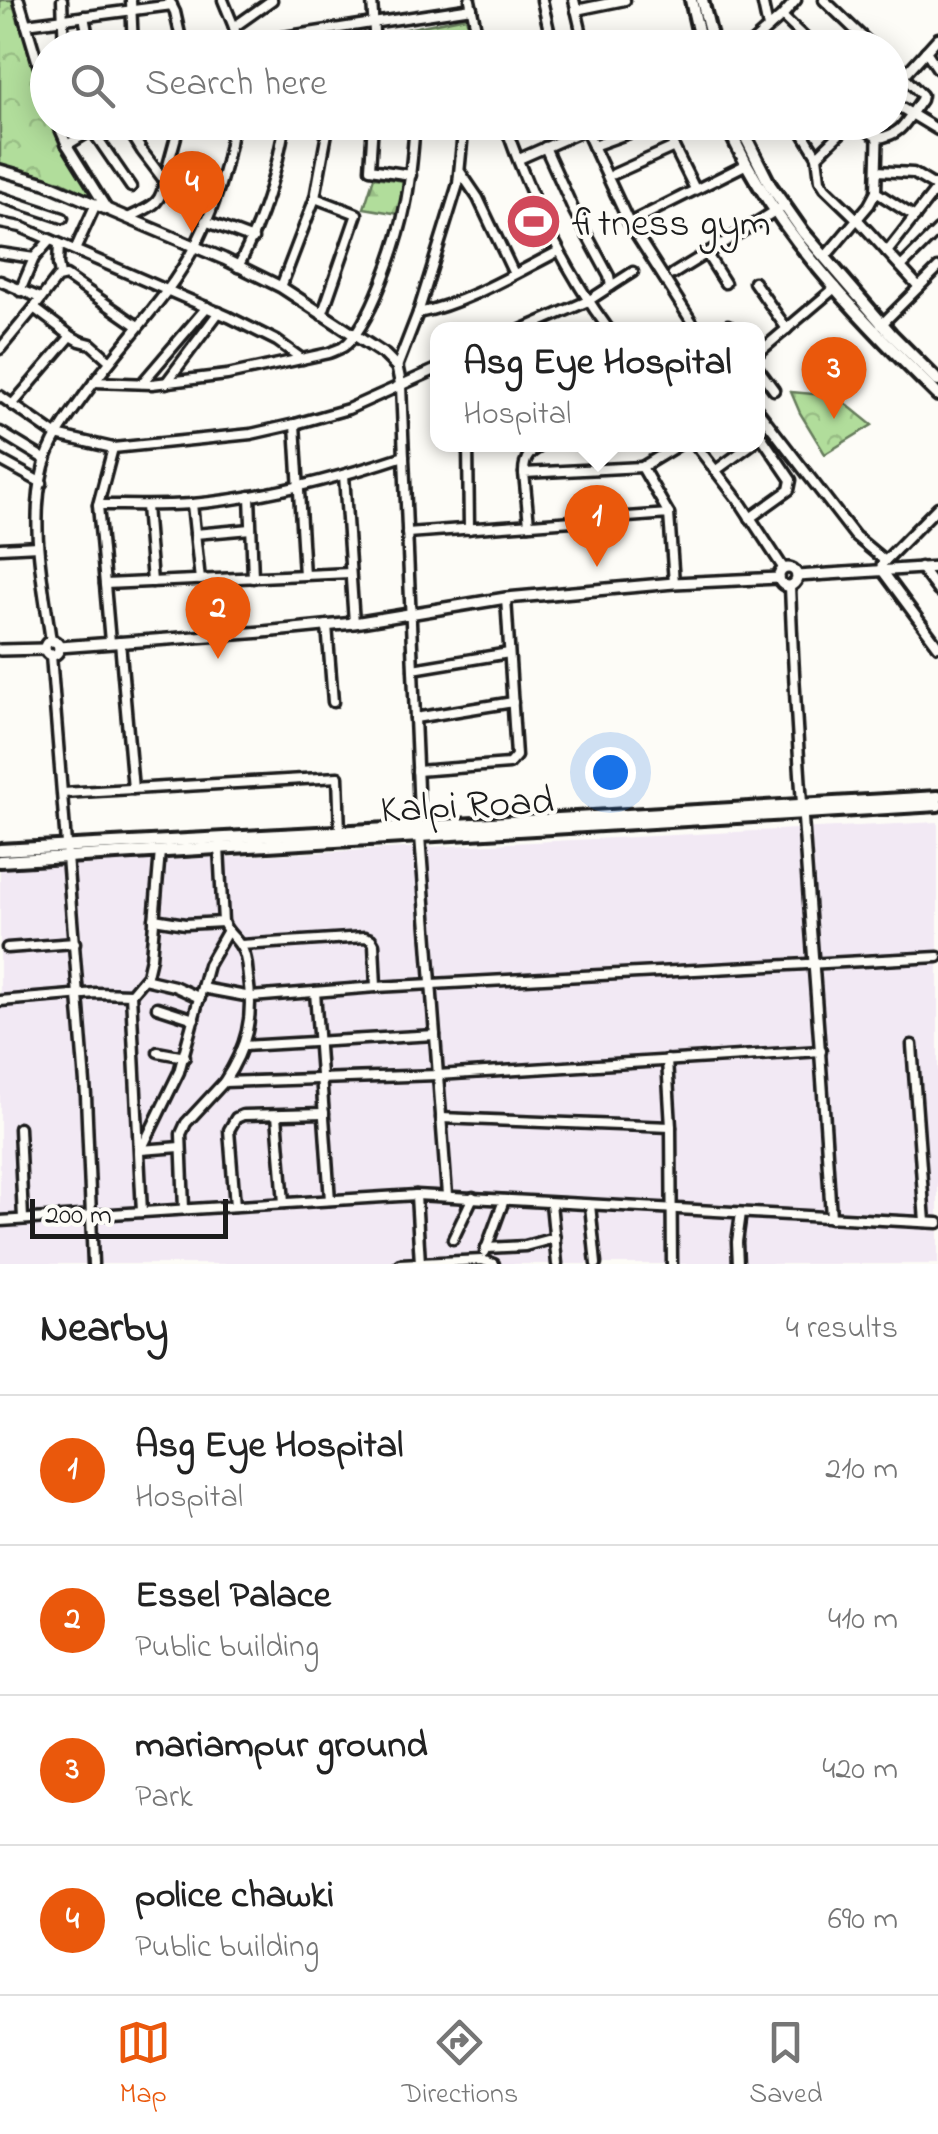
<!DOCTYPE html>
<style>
body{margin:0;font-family:"Indie Flower",sans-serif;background:#f6f6f6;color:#222}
.scale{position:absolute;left:30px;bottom:25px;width:198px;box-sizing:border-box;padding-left:10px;border:5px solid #1c1c1c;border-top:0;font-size:28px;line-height:35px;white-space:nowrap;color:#1c1c1c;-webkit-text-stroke:8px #fdfcf7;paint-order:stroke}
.you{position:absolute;left:610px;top:772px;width:35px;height:35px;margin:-25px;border:8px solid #fff;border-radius:50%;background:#1a73e8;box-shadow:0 0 0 15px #1a73e833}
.badge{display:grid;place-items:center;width:65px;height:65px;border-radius:50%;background:#ea580c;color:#fff;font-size:32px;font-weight:700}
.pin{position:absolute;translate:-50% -82px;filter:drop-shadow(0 2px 5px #0008)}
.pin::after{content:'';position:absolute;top:52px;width:35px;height:30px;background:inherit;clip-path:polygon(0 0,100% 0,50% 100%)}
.popup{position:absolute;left:430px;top:322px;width:335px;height:130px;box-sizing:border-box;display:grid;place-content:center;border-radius:20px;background:#fff;filter:drop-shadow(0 2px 8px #0005);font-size:32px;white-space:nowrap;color:#767676}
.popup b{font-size:38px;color:#222}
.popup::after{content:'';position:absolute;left:50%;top:100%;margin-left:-20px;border:20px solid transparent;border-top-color:#fff}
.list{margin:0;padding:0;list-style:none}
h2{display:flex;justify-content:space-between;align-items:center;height:130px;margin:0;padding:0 40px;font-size:42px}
h2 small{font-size:32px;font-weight:400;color:#767676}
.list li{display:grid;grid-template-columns:65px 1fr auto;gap:30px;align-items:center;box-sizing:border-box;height:150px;padding:0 40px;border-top:2px solid #e0e0e0}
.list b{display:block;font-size:38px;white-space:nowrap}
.list p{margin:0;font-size:32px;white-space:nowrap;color:#767676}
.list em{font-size:32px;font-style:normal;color:#767676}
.icon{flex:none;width:55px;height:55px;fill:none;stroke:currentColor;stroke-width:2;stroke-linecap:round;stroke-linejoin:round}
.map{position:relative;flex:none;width:938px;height:1264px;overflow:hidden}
.search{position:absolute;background:#fff;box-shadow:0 5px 25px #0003;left:30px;right:30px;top:30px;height:110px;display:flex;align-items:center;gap:25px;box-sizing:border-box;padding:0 35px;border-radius:55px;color:#767676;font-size:38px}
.sheet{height:730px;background:#fff}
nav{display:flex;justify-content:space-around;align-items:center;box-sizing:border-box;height:140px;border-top:2px solid #e0e0e0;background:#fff;font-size:28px;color:#767676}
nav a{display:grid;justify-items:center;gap:5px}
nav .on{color:#ea580c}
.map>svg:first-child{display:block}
.built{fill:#f2e9f4}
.forest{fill:url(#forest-firs);stroke:#667c5c;stroke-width:2.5}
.park{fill:url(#park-crowns);stroke:#667c5c;stroke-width:2.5}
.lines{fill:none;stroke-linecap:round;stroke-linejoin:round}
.minor-casing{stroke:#1c1c1c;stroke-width:15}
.tertiary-casing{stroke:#1c1c1c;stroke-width:16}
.secondary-casing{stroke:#1c1c1c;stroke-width:18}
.minor{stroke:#fdfcf7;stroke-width:8}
.tertiary{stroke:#fdfcf7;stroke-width:9}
.secondary{stroke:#fdfcf7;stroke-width:10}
.labels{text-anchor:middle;stroke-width:8;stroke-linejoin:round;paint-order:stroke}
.poi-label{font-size:40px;fill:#1c1c1c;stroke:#fdfcf7;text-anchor:start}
.street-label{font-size:40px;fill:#1c1c1c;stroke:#fdfcf7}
</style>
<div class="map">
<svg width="938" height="1264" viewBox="0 0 938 1264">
<defs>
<pattern id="forest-firs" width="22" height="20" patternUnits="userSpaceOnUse" patternTransform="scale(2.5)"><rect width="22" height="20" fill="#b1dd9b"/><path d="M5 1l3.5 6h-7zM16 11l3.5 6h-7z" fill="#98bd85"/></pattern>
<pattern id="park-crowns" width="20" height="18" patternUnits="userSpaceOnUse" patternTransform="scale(2.5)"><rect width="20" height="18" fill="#b1dd9b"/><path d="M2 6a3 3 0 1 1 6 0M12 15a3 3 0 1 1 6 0" fill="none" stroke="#98bd85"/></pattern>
</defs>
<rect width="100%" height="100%" fill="#fdfcf7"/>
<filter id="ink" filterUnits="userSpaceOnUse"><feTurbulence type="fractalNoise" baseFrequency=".01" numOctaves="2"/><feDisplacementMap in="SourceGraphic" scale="20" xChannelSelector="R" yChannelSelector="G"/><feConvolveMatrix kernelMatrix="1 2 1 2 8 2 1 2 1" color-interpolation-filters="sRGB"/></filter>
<g filter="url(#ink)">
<path class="built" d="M 938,822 L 938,1264 L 0,1264 L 0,868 Z"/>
<path class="forest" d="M 374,177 L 405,181 L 399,214 L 364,208 Z"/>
<g class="park">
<path d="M 0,0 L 12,0 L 18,21 L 47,92 L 48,122 L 60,123 L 91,196 L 60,181 L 0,165 Z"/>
<path d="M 466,17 L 474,47 L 388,47 L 387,33 Z"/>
<path d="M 791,392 L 836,396 L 872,425 L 825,454 L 800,413 Z"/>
</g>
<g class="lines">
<defs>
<g id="minor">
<path d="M 19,0 L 48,97"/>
<path d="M 62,0 L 64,48"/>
<path d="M 131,0 L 133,48"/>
<path d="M 169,0 L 175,12 L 183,48"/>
<path d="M 223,0 L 234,27 L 239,48"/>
<path d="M 372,0 L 375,48"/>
<path d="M 470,0 L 480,48"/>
<path d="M 542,0 L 553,48"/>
<path d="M 574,0 L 585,48"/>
<path d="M 762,0 L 768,28"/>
<path d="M 824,0 L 874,48"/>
<path d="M 576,10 L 625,0"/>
<path d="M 84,16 L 90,48"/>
<path d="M 782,16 L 815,48"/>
<path d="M 26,24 L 172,5"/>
<path d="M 234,27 L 272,0"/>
<path d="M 190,48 C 208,43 227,46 245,43 C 321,31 396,19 472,8"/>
<path d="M 746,48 L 782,16 L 796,0"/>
<path d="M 926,51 L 938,69"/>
<path d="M 890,91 L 938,38"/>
<path d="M 890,101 L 938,130"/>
<path d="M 57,122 L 67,145 L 107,209"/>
<path d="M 124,122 L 142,151 L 164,180 C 162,206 149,207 128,218"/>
<path d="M 180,122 L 164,180 L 216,195"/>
<path d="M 373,122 L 370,169 L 411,175"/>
<path d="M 504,122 C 529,194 564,269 609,330"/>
<path d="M 582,122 L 629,223"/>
<path d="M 665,122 L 674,147 L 695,189"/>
<path d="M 796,122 L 817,156 L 820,180 L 825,188 L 858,220 L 919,287"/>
<path d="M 855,122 L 878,138 C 904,134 906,120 921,100 L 922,95 L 890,63"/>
<path d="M 67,145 L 92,130 L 131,187"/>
<path d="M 593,146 L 660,122"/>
<path d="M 817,156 L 852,122"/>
<path d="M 519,159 L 585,130"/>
<path d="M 877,171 L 913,173 L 938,188"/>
<path d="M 461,173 L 478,198 L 514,274"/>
<path d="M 614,174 L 674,147"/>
<path d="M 876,192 L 915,217"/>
<path d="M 0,197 L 63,218"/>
<path d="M 315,198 L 357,214 L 322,315"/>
<path d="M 205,221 L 253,239"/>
<path d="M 0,223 L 21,227 L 229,317 L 277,341 L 302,359"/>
<path d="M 59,244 L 58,264 L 60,275"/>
<path d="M 75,250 L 96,204"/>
<path d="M 887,252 L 938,187"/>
<path d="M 0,253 L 34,258 L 50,240"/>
<path d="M 706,253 L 725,283"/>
<path d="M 825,257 L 869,205 L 876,192 L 878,122"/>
<path d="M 238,267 C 262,221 277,173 285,122"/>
<path d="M 901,267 L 938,230"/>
<path d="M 673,274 L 780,208"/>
<path d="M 0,281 L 40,298"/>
<path d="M 754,282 L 787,329"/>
<path d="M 611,286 L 633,272"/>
<path d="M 281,287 L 315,198 L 329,122"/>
<path d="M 20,291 L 34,258"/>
<path d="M 34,308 L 57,278 L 66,276 L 138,326"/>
<path d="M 418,313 C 465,304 516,273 559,251"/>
<path d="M 728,325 L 731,330"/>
<path d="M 881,325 L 938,268"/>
<path d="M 521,330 L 588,301 L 611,286 L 609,276 L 574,211 L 545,147"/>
<path d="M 697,330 L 629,223 L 745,165"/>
<path d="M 0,349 L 34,308 L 71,336 L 80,341 L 91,344 L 110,361"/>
<path d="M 757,354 L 836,287"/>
<path d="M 397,367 L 418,313 L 458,184 L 464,122"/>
<path d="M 757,367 L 774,390"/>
<path d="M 94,382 L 152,384 L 227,375 L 329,353 C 331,352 342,348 343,347 C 370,329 399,239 405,207 C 411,179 413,151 415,122"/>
<path d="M 142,383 L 207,307"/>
<path d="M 166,383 L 219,312"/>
<path d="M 401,386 L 420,836 L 447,1195"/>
<path d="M 0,396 L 56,435 L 113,448 L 251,434 L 295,424 L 348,409 L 437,369"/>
<path d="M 12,405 L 71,336"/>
<path d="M 757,409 L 855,536 L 885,561"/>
<path d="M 295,424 L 304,575"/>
<path d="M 0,432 L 46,460"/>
<path d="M 468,444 L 469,529"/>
<path d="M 695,444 L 742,505 L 784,569"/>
<path d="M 0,460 L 42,483"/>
<path d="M 715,471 L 752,444"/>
<path d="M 524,473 C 524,456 530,452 545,444"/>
<path d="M 344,475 L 354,623"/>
<path d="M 250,496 L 253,578"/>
<path d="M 192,504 L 200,580"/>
<path d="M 98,505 C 129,505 161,506 192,504 C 264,498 335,479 404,456"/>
<path d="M 146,506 L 152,582"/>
<path d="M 938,507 L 882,564 L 881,569 L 938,646"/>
<path d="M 669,514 L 642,467 L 680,444"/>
<path d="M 750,518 L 789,490 L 791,480 L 757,430"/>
<path d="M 529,524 L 524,473 L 642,467"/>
<path d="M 407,533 L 669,514 L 674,583"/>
<path d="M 195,534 L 251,529"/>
<path d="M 0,548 L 38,546"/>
<path d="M 920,567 L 938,591"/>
<path d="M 105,584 L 350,573"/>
<path d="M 790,586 C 798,797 819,1007 831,1218"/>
<path d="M 327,625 L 333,702"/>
<path d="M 51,641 C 43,583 29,523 44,466 C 51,440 66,421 81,400 C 108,362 139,328 166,292 C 202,244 227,181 233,122"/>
<path d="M 110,642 L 98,505 L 113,448"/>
<path d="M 120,642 L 133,789"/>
<path d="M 51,655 L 86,1096 L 93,1264"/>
<path d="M 413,669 L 509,653"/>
<path d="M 415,718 L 513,702"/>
<path d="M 417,771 L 509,764 L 516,756 L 506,598"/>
<path d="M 63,793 L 338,777 L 340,832"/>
<path d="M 219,847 L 223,922 C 227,933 236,938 241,947 C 247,956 247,968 248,977 C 254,1018 247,1047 224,1082"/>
<path d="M 154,919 L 185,924 L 223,922"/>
<path d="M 241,945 L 365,937 L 371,939 L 374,944 L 376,987"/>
<path d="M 7,948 L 75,943"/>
<path d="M 144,979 L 174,986 L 200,998"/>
<path d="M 202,988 L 251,997 L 376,987 L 938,957"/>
<path d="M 315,992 L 330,1200"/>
<path d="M 131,994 L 142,1212"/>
<path d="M 0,1001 L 96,993 L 131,994 L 147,975 L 151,958 L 160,851"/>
<path d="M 157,1007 L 194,1019"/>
<path d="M 912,1045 L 925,1222"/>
<path d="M 243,1046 L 435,1035"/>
<path d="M 158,1052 L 185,1057"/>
<path d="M 667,1060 L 671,1127 L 672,1264"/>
<path d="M 277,1115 L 284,1203"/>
<path d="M 441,1118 L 671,1127"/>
<path d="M 19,1128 L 23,1219"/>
<path d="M 180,1147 L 141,1150 L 179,1072 L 208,965 L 227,932"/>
<path d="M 416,1195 L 420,1263 L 482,1260 L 494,1264"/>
<path d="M 551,1203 L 557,1264"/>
<path d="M 590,1205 L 596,1264"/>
<path d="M 235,1206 L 229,1130 L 236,1118 L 243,1115 L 324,1113"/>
<path d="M 184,1209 L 181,1134 L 186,1123 L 224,1082 L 438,1075 L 821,1051"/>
<path d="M 0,1221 L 416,1195 L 938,1223"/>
<path d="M 453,1239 L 473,1197"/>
<path d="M 486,1248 L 525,1246 L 555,1238"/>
<path d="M 485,1252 L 504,1200"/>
<path d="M 400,1264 L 420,1263"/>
<path d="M 738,1264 L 737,1242 L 741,1213"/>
</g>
<g id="tertiary">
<path d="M 0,170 L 45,183 L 224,259 L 281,287 L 385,355 L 397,367 L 401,386"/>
<circle cx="788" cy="577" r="9"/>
<path d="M 797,576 L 938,567"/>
<circle cx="52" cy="648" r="7"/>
<path d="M 59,647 L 263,632 L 354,623 L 506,598 L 674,583 L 779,578"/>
<path d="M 0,650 L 45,649"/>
</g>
<g id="secondary">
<path d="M 691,0 L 702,48"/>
<path d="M 702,0 L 714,48"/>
<path d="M 726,122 C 770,226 858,317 938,395"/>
<path d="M 738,122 L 770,185 L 803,232 L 891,334 L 938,381"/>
<path d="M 0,850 L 318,833 L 938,797"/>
<path d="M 0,861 L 938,805"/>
</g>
</defs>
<use href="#minor" class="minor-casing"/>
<use href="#tertiary" class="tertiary-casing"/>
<use href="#secondary" class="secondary-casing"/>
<use href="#minor" class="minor"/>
<use href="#tertiary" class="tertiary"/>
<use href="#secondary" class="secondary"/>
</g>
</g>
<defs>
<symbol id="stadium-disc" viewBox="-11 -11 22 22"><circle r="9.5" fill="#d1495b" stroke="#fdfcf7"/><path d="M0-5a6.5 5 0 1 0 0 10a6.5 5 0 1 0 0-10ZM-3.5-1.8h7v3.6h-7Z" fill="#fff"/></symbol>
</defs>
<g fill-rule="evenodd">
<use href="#stadium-disc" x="502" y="190" width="63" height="63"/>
</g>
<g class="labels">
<g class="poi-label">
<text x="572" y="235">fitness gym</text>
</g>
<g class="street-label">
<text transform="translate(467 803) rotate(-3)" y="14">Kalpi Road</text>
</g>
</g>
</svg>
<div class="scale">200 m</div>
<div class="you"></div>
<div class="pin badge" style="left:597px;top:567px">1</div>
<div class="popup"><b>Asg Eye Hospital</b>Hospital</div>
<div class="pin badge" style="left:218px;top:659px">2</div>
<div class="pin badge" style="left:834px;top:419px">3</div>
<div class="pin badge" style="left:192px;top:233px">4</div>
<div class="search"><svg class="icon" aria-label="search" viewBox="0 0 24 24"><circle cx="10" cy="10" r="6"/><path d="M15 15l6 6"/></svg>Search here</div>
</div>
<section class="sheet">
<h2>Nearby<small>4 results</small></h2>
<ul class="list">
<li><span class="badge">1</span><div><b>Asg Eye Hospital</b><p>Hospital</p></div><em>210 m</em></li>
<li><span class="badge">2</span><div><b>Essel Palace</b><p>Public building</p></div><em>410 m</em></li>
<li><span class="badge">3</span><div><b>mariampur ground</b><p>Park</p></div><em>420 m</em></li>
<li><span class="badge">4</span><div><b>police chawki</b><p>Public building</p></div><em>690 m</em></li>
</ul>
</section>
<nav>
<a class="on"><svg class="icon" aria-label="map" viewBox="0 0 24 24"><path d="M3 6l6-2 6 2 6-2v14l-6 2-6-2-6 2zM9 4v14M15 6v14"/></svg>Map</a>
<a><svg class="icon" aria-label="directions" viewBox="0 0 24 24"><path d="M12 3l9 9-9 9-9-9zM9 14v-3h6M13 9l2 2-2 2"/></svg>Directions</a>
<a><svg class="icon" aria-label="saved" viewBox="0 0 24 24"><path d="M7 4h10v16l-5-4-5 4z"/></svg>Saved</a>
</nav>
